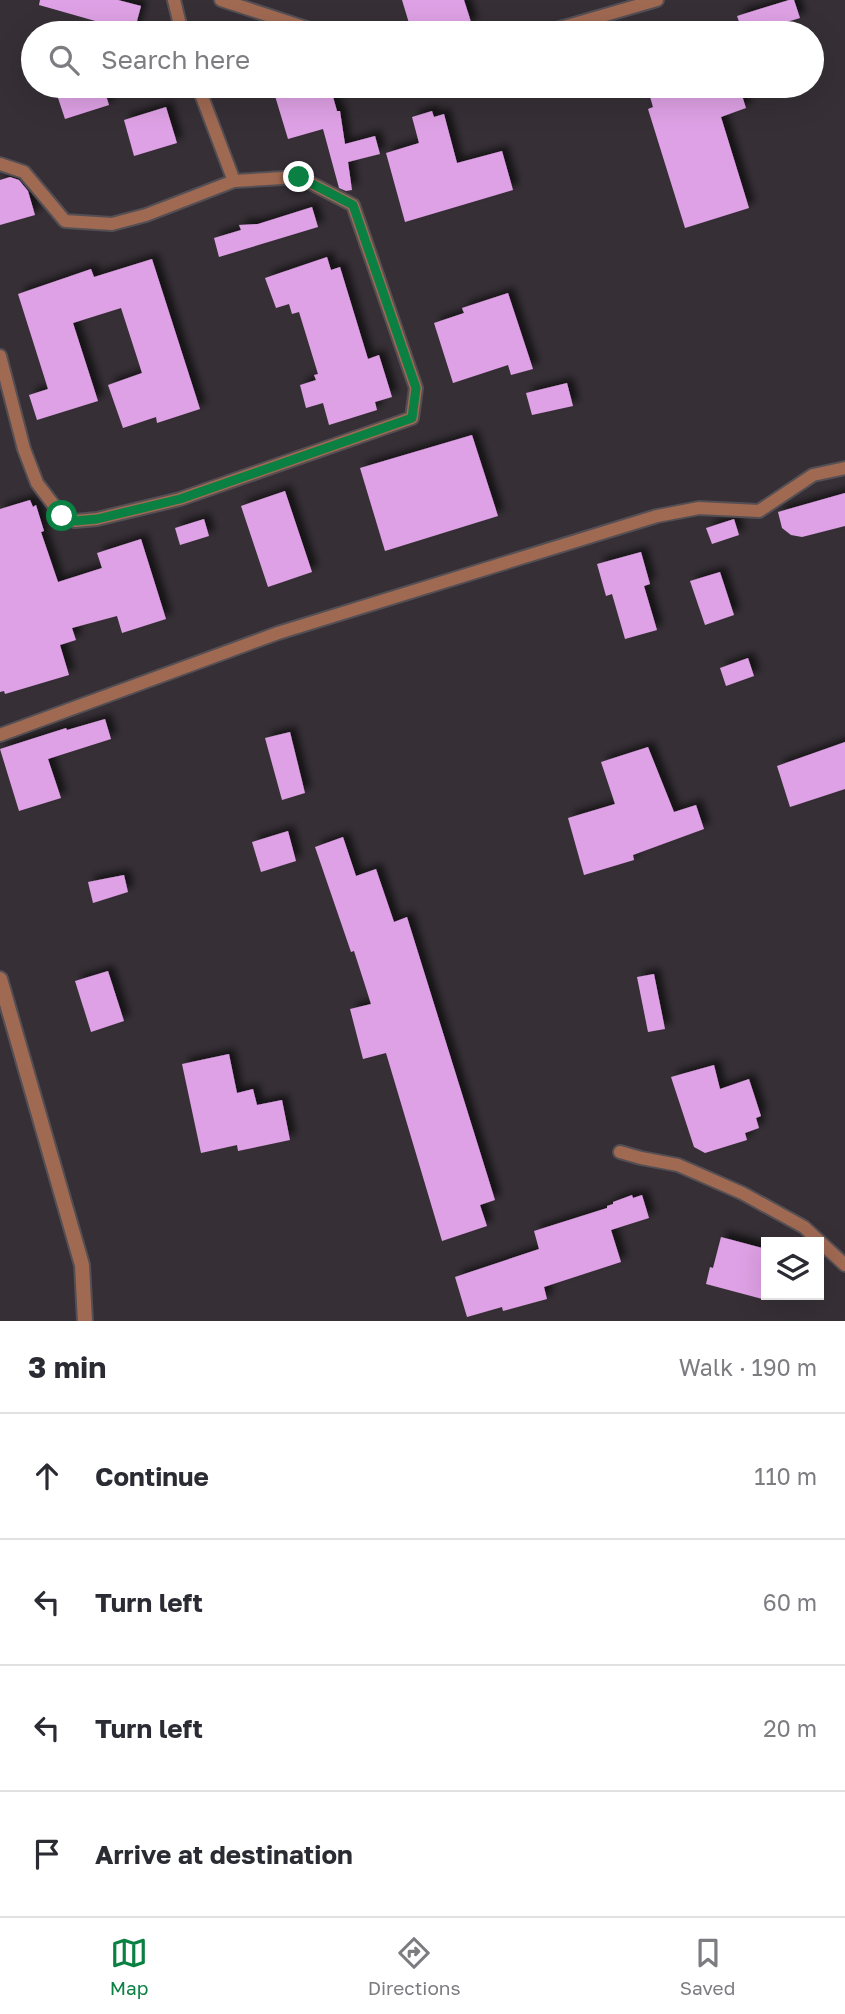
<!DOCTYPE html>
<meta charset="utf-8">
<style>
body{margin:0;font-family:"Golos Text",sans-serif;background:#f2f2f3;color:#2b2b33}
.controls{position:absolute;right:21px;bottom:21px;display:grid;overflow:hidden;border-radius:0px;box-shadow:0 7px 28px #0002}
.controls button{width:63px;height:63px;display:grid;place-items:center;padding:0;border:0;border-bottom:2px solid #e1e1e2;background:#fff;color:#2b2b33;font:35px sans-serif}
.stop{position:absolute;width:21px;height:21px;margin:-16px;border:5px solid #0b8043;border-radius:50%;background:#fff}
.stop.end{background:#0b8043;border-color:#fff;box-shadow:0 2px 7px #0008}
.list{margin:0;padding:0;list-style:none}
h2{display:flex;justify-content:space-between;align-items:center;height:91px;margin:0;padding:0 28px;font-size:30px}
h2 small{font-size:23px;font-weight:400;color:#7c7c81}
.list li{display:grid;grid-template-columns:46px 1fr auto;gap:21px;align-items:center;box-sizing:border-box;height:126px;padding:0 28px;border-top:2px solid #e1e1e2}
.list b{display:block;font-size:26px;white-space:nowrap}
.list em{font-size:23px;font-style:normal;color:#7c7c81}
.icon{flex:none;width:38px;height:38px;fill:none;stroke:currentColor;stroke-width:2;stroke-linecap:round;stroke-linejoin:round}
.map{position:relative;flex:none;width:845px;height:1321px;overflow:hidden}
.search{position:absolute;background:#fff;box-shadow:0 7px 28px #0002;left:21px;right:21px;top:21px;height:77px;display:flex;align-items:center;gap:18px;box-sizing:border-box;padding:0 24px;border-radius:38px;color:#7c7c81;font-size:26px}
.sheet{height:595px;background:#fff}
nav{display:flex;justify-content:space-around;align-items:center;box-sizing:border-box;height:98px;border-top:2px solid #e1e1e2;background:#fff;font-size:19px;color:#7c7c81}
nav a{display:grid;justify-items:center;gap:4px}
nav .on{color:#0b8043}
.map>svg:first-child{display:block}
.building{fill:#dea1e5;filter:url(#shadow)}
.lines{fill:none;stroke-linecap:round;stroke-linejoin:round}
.service-casing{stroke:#544f54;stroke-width:16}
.minor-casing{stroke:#544f54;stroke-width:18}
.service{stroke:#a06952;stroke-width:12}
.minor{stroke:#a06952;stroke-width:14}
.route{stroke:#0b8043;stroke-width:9}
</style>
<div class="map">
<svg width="845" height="1321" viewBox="0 0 845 1321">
<defs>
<filter id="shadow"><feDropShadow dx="6" dy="-6" stdDeviation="3.5" flood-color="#0009"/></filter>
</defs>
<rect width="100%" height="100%" fill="#363036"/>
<g class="building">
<path d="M 40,0 L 118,0 L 141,6 L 134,32 L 39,5 Z"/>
<path d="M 402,0 L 464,0 L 472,25 L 444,33 L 412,33 Z"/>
<path d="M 789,0 L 794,0 L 800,18 L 750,33 L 743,33 L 737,16 Z"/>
<path d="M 54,86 L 103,86 L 109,105 L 65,119 Z"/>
<path d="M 272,86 L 330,86 L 337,111 L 340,111 L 345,144 L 375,136 L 380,154 L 348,162 L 352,190 L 346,191 L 339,188 L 323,129 L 288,139 Z"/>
<path d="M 662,86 L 716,86 L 718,91 L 739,86 L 746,108 L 721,117 L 749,208 L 685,228 L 648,109 L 653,107 L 648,90 Z"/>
<path d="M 166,107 L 177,143 L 134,156 L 124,120 Z"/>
<path d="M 432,111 L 434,117 L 444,114 L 457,163 L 502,151 L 513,190 L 405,222 L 386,153 L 419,143 L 412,117 Z"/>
<path d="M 10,177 L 19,180 L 28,191 L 35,215 L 0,225 L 0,180 Z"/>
<path d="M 312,207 L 318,227 L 219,257 L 214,238 L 241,230 L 239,225 L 258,224 Z"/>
<path d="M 327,257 L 331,270 L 340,267 L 368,359 L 379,355 L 392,397 L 375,402 L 377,410 L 329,425 L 323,403 L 306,408 L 300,385 L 316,380 L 314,375 L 318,374 L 299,312 L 292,314 L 289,304 L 276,308 L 265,278 Z"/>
<path d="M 152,259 L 200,409 L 157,423 L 156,417 L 123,428 L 108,385 L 142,373 L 121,308 L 73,323 L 98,401 L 37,420 L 29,395 L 48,389 L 18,294 L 91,269 L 94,277 Z"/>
<path d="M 508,293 L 533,369 L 511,375 L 508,365 L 453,383 L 434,323 L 464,313 L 462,308 Z"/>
<path d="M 567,383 L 573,406 L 532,415 L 526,393 Z"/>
<path d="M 472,435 L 498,516 L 385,551 L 360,468 Z"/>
<path d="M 285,491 L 312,572 L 268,587 L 241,506 Z"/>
<path d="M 845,493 L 845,526 L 802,537 L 791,535 L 782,528 L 778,512 Z"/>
<path d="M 30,500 L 33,507 L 36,505 L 44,531 L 41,532 L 58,582 L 102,568 L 97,553 L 141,539 L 166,619 L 122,633 L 117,616 L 72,628 L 76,640 L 60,645 L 69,675 L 5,694 L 4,691 L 0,692 L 0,509 Z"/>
<path d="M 204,519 L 209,536 L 180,545 L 175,528 Z"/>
<path d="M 734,519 L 739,535 L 712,544 L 706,528 Z"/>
<path d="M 641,552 L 650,584 L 644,586 L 657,630 L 625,639 L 612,594 L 606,596 L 597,564 Z"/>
<path d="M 720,572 L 734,615 L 705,625 L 690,581 Z"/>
<path d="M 748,658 L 754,676 L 726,686 L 720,668 Z"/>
<path d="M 105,719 L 111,739 L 48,759 L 61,798 L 19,811 L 0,749 L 66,728 L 67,730 Z"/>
<path d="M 290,732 L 305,793 L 282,800 L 265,738 Z"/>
<path d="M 845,742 L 845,789 L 790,807 L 777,766 Z"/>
<path d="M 648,747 L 674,812 L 696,805 L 704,829 L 633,855 L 634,860 L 584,875 L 568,818 L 615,804 L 601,762 Z"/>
<path d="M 288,831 L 296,861 L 261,872 L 252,842 Z"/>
<path d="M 343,837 L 356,876 L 376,869 L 394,922 L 407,917 L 495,1200 L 480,1205 L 487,1226 L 442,1241 L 386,1053 L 363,1059 L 350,1009 L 371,1004 L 354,951 L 351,952 L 315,847 Z"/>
<path d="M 124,875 L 128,892 L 93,903 L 88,882 Z"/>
<path d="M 108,971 L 124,1021 L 91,1032 L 75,981 Z"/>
<path d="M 654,974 L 665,1029 L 648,1032 L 637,977 Z"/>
<path d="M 229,1054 L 237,1093 L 253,1089 L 257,1105 L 282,1100 L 290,1140 L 238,1151 L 237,1145 L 201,1153 L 182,1064 Z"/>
<path d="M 714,1065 L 720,1089 L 749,1079 L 761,1116 L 756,1118 L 759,1128 L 745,1133 L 747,1140 L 705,1153 L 694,1147 L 671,1077 Z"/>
<path d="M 632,1195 L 633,1198 L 642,1195 L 649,1218 L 611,1230 L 621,1262 L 544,1287 L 547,1299 L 503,1311 L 502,1307 L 467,1317 L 455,1277 L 539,1249 L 534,1231 L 607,1208 L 607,1206 L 613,1204 L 613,1202 Z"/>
<path d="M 721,1237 L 766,1249 L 766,1300 L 706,1284 L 710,1267 L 713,1268 Z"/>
</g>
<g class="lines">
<defs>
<g id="service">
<path d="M 174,0 L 182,33"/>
<path d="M 221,0 L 322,33"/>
<path d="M 543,33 L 657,0"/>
<path d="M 198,86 L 234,181"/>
<path d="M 0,164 L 24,172 L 65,221 L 112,224 L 146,215 L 234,181 L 299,177 L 353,205 L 416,388 L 412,418 L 180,499 L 97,519 L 75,521 L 62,516 L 37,483 L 24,449 L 0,356"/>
<path d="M 0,735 L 278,633 L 657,516 L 699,508 L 759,511 L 813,475 L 845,468"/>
<path d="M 620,1152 L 641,1158 L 678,1165 L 742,1193 L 804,1227 L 845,1265"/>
</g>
<path id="minor" d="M 0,979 L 82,1265 L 85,1321"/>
</defs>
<use href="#service" class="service-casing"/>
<use href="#minor" class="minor-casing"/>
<use href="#service" class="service"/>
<use href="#minor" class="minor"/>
</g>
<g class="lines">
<path class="route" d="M 62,516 L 75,521 L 97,519 L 180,499 L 412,418 L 416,388 L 353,205 L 299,177"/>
</g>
</svg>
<div class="controls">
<button><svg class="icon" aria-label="layers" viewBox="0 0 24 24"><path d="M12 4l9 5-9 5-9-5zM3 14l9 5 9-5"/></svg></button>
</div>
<div class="stop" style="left:62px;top:516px"></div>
<div class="stop end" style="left:299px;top:177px"></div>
<div class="search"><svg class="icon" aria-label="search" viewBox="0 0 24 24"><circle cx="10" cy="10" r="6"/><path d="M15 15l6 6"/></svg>Search here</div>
</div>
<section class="sheet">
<h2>3 min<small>Walk · 190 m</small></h2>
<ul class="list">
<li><svg class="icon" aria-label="ahead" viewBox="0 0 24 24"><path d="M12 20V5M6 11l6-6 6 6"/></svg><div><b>Continue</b></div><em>110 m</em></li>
<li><svg class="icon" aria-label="left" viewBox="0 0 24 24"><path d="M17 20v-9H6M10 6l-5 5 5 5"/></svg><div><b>Turn left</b></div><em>60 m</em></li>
<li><svg class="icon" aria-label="left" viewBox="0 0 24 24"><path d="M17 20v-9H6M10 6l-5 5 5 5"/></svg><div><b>Turn left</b></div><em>20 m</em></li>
<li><svg class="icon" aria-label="arrive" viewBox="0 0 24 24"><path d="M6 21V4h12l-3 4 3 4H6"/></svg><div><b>Arrive at destination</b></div></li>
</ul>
</section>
<nav>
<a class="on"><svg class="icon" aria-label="map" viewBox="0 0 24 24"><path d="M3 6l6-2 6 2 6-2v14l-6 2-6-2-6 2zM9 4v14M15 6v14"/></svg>Map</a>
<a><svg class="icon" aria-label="directions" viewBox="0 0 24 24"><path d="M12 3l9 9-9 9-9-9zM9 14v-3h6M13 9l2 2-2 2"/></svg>Directions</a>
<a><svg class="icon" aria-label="saved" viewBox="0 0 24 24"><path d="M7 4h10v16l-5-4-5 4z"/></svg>Saved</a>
</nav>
